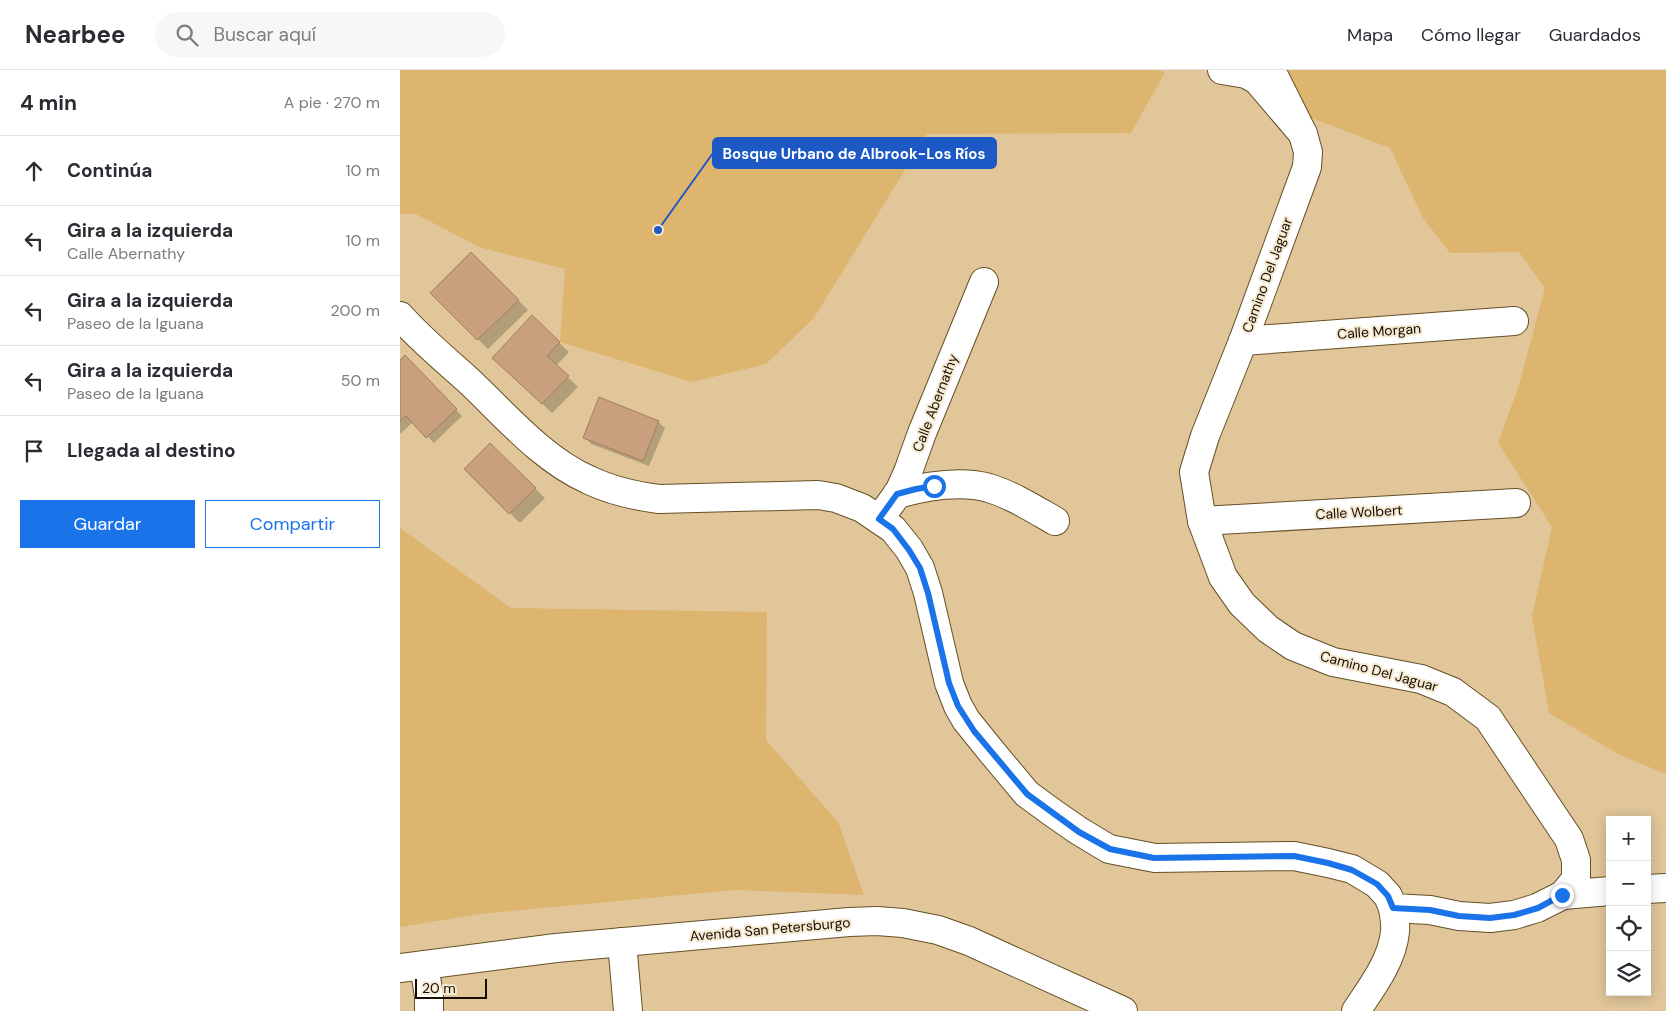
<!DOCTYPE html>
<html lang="es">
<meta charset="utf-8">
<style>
body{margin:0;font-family:"DM Sans",sans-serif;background:#f7f7f7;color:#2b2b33}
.controls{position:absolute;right:15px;bottom:15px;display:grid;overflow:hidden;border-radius:0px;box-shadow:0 2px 12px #0003}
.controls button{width:45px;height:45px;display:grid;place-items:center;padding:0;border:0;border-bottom:1px solid #e1e1e2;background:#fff;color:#2b2b33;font:25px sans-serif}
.scale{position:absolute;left:15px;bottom:12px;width:72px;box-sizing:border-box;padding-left:5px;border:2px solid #170e01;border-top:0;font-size:14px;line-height:18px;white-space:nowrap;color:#170e01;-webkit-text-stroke:4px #f6e9d2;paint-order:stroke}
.stop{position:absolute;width:15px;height:15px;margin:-11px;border:4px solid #1a73e8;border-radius:50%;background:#fff}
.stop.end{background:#1a73e8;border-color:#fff;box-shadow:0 1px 5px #0008}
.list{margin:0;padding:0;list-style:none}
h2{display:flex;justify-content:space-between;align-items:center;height:65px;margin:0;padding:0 20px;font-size:21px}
h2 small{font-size:16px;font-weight:400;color:#7c7c81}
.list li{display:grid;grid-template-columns:32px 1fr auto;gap:15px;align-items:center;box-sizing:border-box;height:70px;padding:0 20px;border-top:1px solid #e1e1e2}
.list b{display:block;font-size:19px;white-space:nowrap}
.list p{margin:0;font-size:16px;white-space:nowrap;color:#7c7c81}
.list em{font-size:16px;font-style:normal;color:#7c7c81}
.actions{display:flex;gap:10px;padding:15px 20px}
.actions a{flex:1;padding:11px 0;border:1px solid #1a73e8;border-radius:0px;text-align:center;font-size:18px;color:#1a73e8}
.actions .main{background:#1a73e8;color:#fff}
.icon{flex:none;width:28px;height:28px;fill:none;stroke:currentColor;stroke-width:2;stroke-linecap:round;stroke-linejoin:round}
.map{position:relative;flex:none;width:1266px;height:941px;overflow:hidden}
header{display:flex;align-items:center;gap:30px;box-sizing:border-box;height:70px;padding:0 25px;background:#fff;border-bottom:1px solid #e1e1e2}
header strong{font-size:24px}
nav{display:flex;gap:28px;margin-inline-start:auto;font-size:18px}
.search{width:350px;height:45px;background:#f7f7f7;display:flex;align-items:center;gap:12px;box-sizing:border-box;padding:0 18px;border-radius:28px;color:#7c7c81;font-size:19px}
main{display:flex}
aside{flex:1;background:#fff}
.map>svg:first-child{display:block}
.green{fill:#ddb56e}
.shadow{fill:#0003}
.building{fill:#c8a07e;stroke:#a47e5d}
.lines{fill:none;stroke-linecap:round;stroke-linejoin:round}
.minor-casing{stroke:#665026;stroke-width:30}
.minor{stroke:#fff;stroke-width:28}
.route{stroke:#1a73e8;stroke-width:6}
.labels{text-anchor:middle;stroke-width:4;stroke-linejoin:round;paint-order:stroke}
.street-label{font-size:14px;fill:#170e01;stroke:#f6e9d2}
.leader{fill:none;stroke:#1d59c5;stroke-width:2}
.callout-dot{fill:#1d59c5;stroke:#f6e9d2;stroke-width:2}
.callout{fill:#1d59c5;stroke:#1d59c5;stroke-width:2}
.callout-label{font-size:15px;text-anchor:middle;font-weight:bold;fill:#fff}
</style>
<header>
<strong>Nearbee</strong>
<div class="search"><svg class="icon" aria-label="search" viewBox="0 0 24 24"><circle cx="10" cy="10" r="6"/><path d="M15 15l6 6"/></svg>Buscar aquí</div>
<nav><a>Mapa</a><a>Cómo llegar</a><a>Guardados</a></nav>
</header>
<main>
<aside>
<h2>4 min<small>A pie · 270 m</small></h2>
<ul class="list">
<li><svg class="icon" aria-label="ahead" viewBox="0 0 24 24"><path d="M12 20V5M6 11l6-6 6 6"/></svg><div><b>Continúa</b></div><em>10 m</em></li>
<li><svg class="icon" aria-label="left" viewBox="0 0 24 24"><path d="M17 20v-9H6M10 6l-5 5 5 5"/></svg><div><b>Gira a la izquierda</b><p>Calle Abernathy</p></div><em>10 m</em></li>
<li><svg class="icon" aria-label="left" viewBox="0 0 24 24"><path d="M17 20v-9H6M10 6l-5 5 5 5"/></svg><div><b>Gira a la izquierda</b><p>Paseo de la Iguana</p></div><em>200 m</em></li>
<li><svg class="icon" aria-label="left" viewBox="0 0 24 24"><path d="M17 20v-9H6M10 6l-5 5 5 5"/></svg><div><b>Gira a la izquierda</b><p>Paseo de la Iguana</p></div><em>50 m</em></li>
<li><svg class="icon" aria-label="arrive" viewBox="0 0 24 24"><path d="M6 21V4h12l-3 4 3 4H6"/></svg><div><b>Llegada al destino</b></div></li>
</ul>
<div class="actions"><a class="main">Guardar</a><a>Compartir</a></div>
</aside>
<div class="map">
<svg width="1266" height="941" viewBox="0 0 1266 941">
<rect width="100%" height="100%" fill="#e0c699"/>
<g class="green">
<path d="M 0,0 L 757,0 L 765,2 L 731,63 L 527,64 L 414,248 L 366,294 L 292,312 L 160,272 L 165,199 L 79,177 L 16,144 L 0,144 Z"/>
<path d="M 870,0 L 1266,0 L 1266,704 L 1220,685 L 1149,643 L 1132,546 L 1152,457 L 1098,373 L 1119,315 L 1145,218 L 1119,182 L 1050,183 L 1023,148 L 990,78 L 888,39 Z"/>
<path d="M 0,458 L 111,538 L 367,542 L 366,670 L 438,752 L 464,825 L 335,820 L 80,844 L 0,857 Z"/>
</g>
<g class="shadow">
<path d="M 71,184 L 128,240 L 88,279 L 31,223 Z"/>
<path d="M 132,247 L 169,282 L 156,296 L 178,317 L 152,343 L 104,297 Z"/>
<path d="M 5,287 L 62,346 L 34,373 L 13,352 L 0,364 L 0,292 Z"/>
<path d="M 258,352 L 265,358 L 249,396 L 191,374 L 185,367 Z"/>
<path d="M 90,375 L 145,428 L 120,453 L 65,399 Z"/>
</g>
<g class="building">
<path d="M 71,182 L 119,230 L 77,270 L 30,223 Z"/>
<path d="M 132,245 L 160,272 L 147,286 L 169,306 L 142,334 L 92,288 Z"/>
<path d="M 5,285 L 57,339 L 26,368 L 6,346 L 0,351 L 0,290 Z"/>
<path d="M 199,327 L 259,351 L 243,391 L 183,368 Z"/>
<path d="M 90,373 L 136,418 L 109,444 L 64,399 Z"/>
</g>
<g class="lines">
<defs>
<g id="minor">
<path d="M 822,0 L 846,4 L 857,10 L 903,64 L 871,0"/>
<path d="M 903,64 L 908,82 L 907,97 L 843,271 L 805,366 L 794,402 L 802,451 L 823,507 L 842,534 L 868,559 L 893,576 L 933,592 L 1021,609 L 1053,622 L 1088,648 L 1169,769 L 1176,790 L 1176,809 L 1163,825"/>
<path d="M 0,246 C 20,269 46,290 69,311 C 106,346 142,389 189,410 C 212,421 235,426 259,429 L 418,425 L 436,428 L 462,438 L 493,459 L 509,479 L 520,498 L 528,523 L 549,613 L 558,636 L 566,650 L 591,681 L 627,724 L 653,743 L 679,761 L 709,779 L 755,788 L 894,786 L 928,793 L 952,799 L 977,814 L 988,826 L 993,838 L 1030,840 L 1059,846 L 1090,848 L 1114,845 L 1137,838 L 1163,825 L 1210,821"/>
<path d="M 843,271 L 1114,251"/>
<path d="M 497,424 C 526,416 560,410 589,418 C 612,425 634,439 655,451"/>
<path d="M 479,449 L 499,422 L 508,402 L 522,363 L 584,212"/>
<path d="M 802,451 L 1116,433"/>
<path d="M 1247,819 L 1266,818"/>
<path d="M 222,872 L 228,941"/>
<path d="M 24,895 L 29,926 L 29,941"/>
<path d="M 0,898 L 156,878 L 449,852 L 477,851 L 503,853 L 538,860 L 569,871 L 723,941"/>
<path d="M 956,941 C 972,917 992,891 995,862 C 996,854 994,846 993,838"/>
</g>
</defs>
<use href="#minor" class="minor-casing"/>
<use href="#minor" class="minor"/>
</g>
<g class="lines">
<path class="route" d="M 534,416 L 516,419 L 497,424 L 479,449 L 493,459 L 509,480 L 520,498 L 528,523 L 549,613 L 558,636 L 574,661 L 627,724 L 679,762 L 710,779 L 754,788 L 894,786 L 928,793 L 952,800 L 977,814 L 988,826 L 993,838 L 1030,840 L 1059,846 L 1090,848 L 1114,845 L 1138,838 L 1162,825"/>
</g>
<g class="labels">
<g class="street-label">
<text transform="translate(867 205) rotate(-70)" y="5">Camino Del Jaguar</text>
<text transform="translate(979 261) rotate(-4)" y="5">Calle Morgan</text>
<text transform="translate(535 333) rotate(-69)" y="5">Calle Abernathy</text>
<text transform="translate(959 442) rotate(-3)" y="5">Calle Wolbert</text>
<text transform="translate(979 601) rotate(15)" y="5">Camino Del Jaguar</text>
<text transform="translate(370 859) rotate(-5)" y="5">Avenida San Petersburgo</text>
</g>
</g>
<path class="leader" d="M258 160L313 83"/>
<circle class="callout-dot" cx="258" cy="160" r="5"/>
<rect class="callout" x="313" y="68" width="283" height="30" rx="5"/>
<g class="callout-label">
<text x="454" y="89">Bosque Urbano de Albrook-Los Ríos</text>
</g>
</svg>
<div class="controls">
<button>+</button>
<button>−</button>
<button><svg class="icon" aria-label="locate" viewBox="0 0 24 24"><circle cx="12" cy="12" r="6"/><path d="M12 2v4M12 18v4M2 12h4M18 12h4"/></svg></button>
<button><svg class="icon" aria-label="layers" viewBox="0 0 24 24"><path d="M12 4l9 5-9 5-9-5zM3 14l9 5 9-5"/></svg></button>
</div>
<div class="scale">20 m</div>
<div class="stop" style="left:534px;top:416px"></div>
<div class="stop end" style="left:1162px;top:825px"></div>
</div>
</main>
